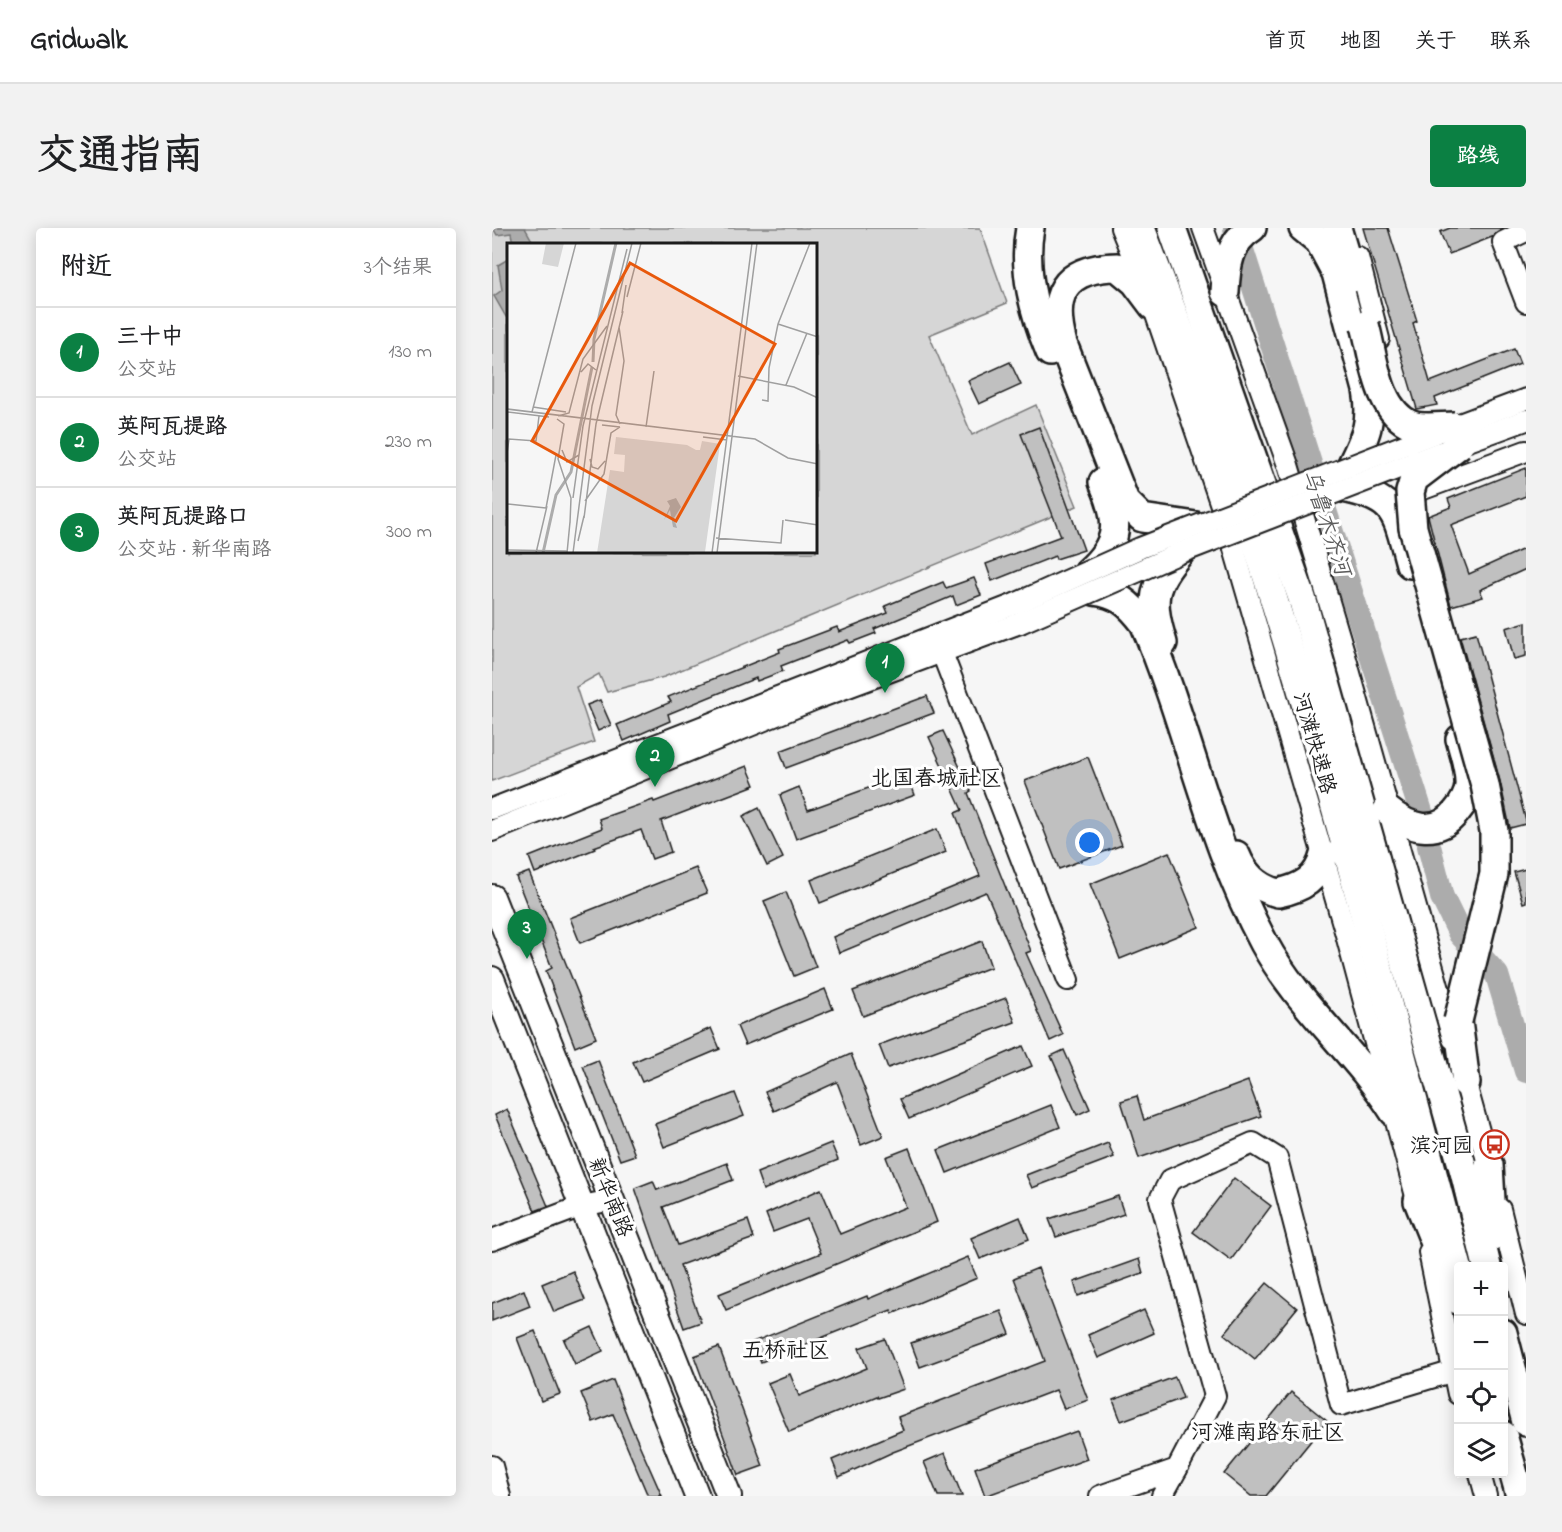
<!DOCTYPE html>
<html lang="zh">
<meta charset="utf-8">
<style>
body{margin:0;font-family:"Indie Flower","LXGW WenKai TC",sans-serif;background:#f2f2f2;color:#202124}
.controls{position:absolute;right:18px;bottom:18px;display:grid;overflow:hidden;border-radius:6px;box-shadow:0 3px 15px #0003}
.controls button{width:54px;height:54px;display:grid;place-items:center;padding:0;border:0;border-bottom:2px solid #e0e0e0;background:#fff;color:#202124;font:30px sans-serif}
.you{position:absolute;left:598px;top:615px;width:21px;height:21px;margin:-15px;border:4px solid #fff;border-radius:50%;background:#1a73e8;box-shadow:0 0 0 9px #1a73e833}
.badge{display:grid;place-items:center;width:39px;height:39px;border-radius:50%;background:#0b8043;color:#fff;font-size:20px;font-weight:700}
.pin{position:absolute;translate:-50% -50px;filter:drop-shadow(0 2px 3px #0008)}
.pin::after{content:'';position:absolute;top:32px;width:21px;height:18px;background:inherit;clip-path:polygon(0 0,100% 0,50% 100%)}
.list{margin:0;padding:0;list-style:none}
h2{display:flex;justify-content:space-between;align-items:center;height:78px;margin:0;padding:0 24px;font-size:26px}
h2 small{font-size:20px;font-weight:400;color:#757577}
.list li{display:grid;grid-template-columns:39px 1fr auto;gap:18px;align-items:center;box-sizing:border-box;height:90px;padding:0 24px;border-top:2px solid #e0e0e0}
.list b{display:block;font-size:22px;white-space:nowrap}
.list p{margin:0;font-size:20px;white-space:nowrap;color:#757577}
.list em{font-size:20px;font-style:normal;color:#757577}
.icon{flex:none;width:33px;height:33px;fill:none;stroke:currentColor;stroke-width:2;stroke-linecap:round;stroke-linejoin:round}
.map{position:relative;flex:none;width:1034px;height:1268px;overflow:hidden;border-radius:6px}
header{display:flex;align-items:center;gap:36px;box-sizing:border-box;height:84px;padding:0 30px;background:#fff;border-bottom:2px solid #e0e0e0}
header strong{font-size:28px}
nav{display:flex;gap:33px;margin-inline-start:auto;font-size:21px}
.intro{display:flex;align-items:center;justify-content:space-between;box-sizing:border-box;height:144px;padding:0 36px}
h1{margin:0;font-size:42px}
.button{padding:15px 27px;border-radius:6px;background:#0b8043;color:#fff;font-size:21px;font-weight:700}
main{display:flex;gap:36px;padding:0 36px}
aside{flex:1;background:#fff;border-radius:6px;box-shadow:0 3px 15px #0003}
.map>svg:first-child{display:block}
.green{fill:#d6d6d6;stroke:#797979;stroke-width:1.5;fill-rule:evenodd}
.water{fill:#acacac;stroke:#727272;stroke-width:1.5}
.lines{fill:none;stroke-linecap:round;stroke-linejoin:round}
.river{stroke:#acacac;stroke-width:24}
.building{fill:#c0c0c0;stroke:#1c1c1c;stroke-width:1.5}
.minor-casing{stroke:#1c1c1c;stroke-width:24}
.major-casing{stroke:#1c1c1c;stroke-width:28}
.highway-casing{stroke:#1c1c1c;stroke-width:32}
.minor{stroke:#fff;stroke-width:20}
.major{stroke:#fff;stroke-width:24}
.highway{stroke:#fff;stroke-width:27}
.minor-bridge-casing{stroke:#1c1c1c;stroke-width:24;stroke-linecap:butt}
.highway-bridge-casing{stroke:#1c1c1c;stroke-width:32;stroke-linecap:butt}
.minor-bridge{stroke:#fff;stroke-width:20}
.highway-bridge{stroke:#fff;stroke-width:27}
.labels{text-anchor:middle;stroke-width:6;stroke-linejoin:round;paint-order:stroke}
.street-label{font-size:21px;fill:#1c1c1c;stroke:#fff}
.poi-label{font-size:21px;fill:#1c1c1c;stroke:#fff;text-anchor:end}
.water-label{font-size:22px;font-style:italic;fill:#5d5d5d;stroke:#fff}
.neighbourhood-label{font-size:22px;fill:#1c1c1c;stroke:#fff}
.inset-river{fill:none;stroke:#acacac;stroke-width:3}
.inset-road{fill:none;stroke:#9f9f9f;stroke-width:1.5}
.view{fill:#e8590c;fill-opacity:0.15;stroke:#e8590c;stroke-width:3}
.inset-edge{fill:none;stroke:#1c1c1c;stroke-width:3}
</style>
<header>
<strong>Gridwalk</strong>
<nav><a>首页</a><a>地图</a><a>关于</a><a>联系</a></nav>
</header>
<div class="intro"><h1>交通指南</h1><a class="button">路线</a></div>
<main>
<aside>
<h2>附近<small>3个结果</small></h2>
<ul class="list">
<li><span class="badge">1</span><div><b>三十中</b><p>公交站</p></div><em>130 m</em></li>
<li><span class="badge">2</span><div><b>英阿瓦提路</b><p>公交站</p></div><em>230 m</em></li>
<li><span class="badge">3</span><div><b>英阿瓦提路口</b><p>公交站 · 新华南路</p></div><em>300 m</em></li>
</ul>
</aside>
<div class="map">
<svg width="1034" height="1268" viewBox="0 0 1034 1268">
<rect width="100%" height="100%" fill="#f6f6f6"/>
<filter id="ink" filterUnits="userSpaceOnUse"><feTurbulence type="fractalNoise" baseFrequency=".0167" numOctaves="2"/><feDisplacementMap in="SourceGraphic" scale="12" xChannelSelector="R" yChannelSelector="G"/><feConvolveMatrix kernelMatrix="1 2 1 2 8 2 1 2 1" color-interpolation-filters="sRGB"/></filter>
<g filter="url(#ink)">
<path class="green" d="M 0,0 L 488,0 L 515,75 L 437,107 L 480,207 L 544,177 L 585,278 L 172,449 L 115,464 L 107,446 L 84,459 L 102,514 L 0,553 ZM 16,16 L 324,16 L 324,324 L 16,324 Z"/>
<g class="water">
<path d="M 1,0 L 33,0 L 42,16 L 21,16 L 19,5 L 5,7 Z"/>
<path d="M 16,31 L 16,85 L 14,89 L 2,68 L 10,62 L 6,37 Z"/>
</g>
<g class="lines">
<g class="river">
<path d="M 743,0 L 930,587"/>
<path d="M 937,618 L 950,669 L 968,706 L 1005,747 L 1034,843"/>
</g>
</g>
<g class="building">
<path d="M 871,0 L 896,0 L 925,93 L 921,95 L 938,154 L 1022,121 L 1028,136 L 943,170 L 945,177 L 925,181 Z"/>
<path d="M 958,0 L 1012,0 L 1000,9 L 957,26 L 948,4 Z"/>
<path d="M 518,134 L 529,157 L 487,176 L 476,153 Z"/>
<path d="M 547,199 L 592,322 L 564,331 L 563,328 L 500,353 L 494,336 L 569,308 L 529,206 Z"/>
<path d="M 1034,240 L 1034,268 L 959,297 L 977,346 L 1034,320 L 1034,341 L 988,362 L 991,369 L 959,378 L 936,288 L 959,279 L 956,271 Z"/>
<path d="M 482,350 L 489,367 L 464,377 L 461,368 L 382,401 L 384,405 L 358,415 L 356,412 L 289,438 L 291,443 L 265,453 L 264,450 L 176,486 L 178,493 L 132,513 L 125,497 L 179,474 L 176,469 L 288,424 L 287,421 L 345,399 L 347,404 L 396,385 L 393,378 L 451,354 L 454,360 Z"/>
<path d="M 1034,394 L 1034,428 L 1022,431 L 1014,400 Z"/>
<path d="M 984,405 L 1034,593 L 1034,596 L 1018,600 L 1008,553 L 968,409 Z"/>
<path d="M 435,468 L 442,485 L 294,540 L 288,523 Z"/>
<path d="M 108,472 L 119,497 L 106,503 L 95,477 Z"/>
<path d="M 451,503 L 479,563 L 476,565 L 539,723 L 534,725 L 571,807 L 558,813 L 494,664 L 347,725 L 341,709 L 488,648 L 463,585 L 470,582 L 437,509 Z"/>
<path d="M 596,529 L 630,617 L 567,641 L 533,553 Z"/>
<path d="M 255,538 L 263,557 L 169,593 L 179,624 L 160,631 L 149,602 L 102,619 L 103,621 L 43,645 L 37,629 L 110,600 L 107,591 L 161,572 L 162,574 Z"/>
<path d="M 415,546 L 423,567 L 304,611 L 288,567 L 307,559 L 316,582 Z"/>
<path d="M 267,580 L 291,630 L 275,638 L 251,588 Z"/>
<path d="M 445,601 L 454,624 L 328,675 L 319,652 Z"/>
<path d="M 677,624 L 707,699 L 628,731 L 598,656 Z"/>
<path d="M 204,640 L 215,665 L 88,715 L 78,690 Z"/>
<path d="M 1034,641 L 1034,674 L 1031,675 L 1022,644 Z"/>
<path d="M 37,644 L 104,810 L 83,819 L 54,743 L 60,740 L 24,649 Z"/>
<path d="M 294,664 L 324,739 L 302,748 L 272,673 Z"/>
<path d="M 490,713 L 499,739 L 371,788 L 361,763 Z"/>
<path d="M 333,761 L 341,781 L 253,817 L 245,798 Z"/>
<path d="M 514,770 L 523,794 L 396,840 L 387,817 Z"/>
<path d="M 219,800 L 228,821 L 150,854 L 141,834 Z"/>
<path d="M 531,818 L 540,838 L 417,891 L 408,871 Z"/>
<path d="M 572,822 L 598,881 L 585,887 L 559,828 Z"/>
<path d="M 359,826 L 391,908 L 369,917 L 345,854 L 282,883 L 273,864 Z"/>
<path d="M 106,832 L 143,927 L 128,932 L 91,838 Z"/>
<path d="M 756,853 L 769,888 L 647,930 L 629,873 L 645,868 L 652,892 Z"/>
<path d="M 243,865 L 252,888 L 172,919 L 163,896 Z"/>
<path d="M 559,877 L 568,899 L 455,945 L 446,922 Z"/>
<path d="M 15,881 L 56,978 L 43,983 L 3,887 Z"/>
<path d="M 339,915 L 346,932 L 271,962 L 265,945 Z"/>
<path d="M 616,915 L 622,929 L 540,960 L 534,947 Z"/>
<path d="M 417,920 L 445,994 L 234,1082 L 227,1066 L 329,1025 L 315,991 L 281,1004 L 274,986 L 329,961 L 348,1006 L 414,979 L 394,929 Z"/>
<path d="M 235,935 L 241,952 L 171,979 L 186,1017 L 256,992 L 262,1010 L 188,1037 L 209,1094 L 192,1100 L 143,960 L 161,953 L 165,962 Z"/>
<path d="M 742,950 L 779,978 L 739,1032 L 701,1004 Z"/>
<path d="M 626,968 L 632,986 L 564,1009 L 557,991 Z"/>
<path d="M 528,989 L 537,1011 L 488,1031 L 479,1010 Z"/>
<path d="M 476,1029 L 485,1050 L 400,1086 L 399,1082 L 269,1134 L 261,1114 L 375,1068 L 376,1071 Z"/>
<path d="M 647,1031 L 651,1045 L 586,1068 L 582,1054 Z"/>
<path d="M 546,1040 L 596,1172 L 572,1181 L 564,1162 L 401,1224 L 347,1249 L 340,1232 L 411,1202 L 406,1189 L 553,1133 L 522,1050 Z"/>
<path d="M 81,1043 L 93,1072 L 62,1084 L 50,1056 Z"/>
<path d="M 775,1055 L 805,1080 L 763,1131 L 732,1106 Z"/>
<path d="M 32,1062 L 38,1078 L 0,1093 L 0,1075 Z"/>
<path d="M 652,1082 L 662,1105 L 606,1130 L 596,1107 Z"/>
<path d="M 509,1083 L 518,1106 L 428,1139 L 419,1115 Z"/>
<path d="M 100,1099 L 111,1123 L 83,1136 L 72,1112 Z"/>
<path d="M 43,1103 L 68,1166 L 49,1173 L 25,1110 Z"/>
<path d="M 393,1111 L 412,1161 L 386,1170 L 385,1168 L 297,1204 L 276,1155 L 298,1146 L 307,1168 L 375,1140 L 367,1120 Z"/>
<path d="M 227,1119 L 271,1238 L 246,1247 L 202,1128 Z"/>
<path d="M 683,1149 L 691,1170 L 629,1193 L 621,1172 Z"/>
<path d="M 121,1152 L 139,1198 L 170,1268 L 156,1268 L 121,1186 L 101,1194 L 89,1165 Z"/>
<path d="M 799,1164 L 835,1193 L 774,1268 L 759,1268 L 732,1246 Z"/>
<path d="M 585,1203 L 595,1231 L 493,1268 L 483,1240 Z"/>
<path d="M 453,1225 L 470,1268 L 446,1268 L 432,1234 Z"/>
</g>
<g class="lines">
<defs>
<g id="minor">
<path d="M 629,0 L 661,78 L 732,286 L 853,703 L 929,987"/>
<path d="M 711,0 L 796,237 L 852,424 L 961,811"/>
<path d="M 1034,3 L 1011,14 L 1034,74"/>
<path d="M 866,29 L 887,111"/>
<path d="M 962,198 L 1034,171"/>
<path d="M 968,216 L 1034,192"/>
<path d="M 925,240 L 931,261 L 1034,223"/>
<path d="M 450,425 L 576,752"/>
<path d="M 0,581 L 523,376"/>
<path d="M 0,603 L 324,471 L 528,395"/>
<path d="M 970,842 L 1000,950"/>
<path d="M 1008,981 L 1034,1086"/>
<path d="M 0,1012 L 90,978 L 120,972"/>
<path d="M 937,1024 L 966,1166"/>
<path d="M 0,1238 L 8,1268"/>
<path d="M 988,1246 L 994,1268"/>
<path d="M 608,1268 L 685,1241 L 723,1168 L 668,971 L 678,952 L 761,915 L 785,930 L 849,1177 L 962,1143"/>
<path d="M 670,1268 L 685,1241"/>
</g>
<g id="major">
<path d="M 0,669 L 237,1268"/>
<path d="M 0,751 L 205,1268"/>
</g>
<g id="highway">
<path d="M 538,0 C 530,42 542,85 558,124"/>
<path d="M 649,0 C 689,106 731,211 765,318 C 841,555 901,798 966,1039"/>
<path d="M 680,0 L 810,370 L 972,944 L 995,1038"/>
<path d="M 811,0 L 827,13 L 844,45 L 875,162 C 881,195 873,209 859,238"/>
<path d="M 845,0 L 860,50"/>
<path d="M 733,64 C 734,40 737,13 760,0"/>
<path d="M 661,78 L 643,54 L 625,39 C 571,40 558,67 571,116 L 633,273 L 650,290 L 704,298"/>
<path d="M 850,260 C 906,270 904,286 918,336"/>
<path d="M 596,344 C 629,315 628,293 611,254"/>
<path d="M 602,363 C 626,366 637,375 652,395 C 697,500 717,613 772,715 C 806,778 864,824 902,884"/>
<path d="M 671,415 C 658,374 659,357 688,325"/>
<path d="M 895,582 C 918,601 945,609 965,583 C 971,576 976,567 977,558 C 978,542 972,526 968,511"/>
<path d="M 744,627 C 752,647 765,660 786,665 C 810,660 826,651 832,627"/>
<path d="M 966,793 L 974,855"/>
<path d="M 997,937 L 1001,1008"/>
<path d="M 926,973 L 966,1072"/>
<path d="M 1011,1105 L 1034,1194"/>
<path d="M 1011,1207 L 1028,1268"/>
</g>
</defs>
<use href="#minor" class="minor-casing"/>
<use href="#major" class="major-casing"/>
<use href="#highway" class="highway-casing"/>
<use href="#minor" class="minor"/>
<use href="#major" class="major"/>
<use href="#highway" class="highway"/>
<defs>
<g id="minor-bridge">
<path d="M 523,376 L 648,320 L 951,202"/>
<path d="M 528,395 L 688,325 L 948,224"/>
</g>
<g id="highway-bridge">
<path d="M 873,97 C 882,129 885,183 920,197 C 931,201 950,198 962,198"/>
<path d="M 966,793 L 1002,646 L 1002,603 L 993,557 L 921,300 L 918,264 L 922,251 L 968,216"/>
</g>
</defs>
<use href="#minor-bridge" class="minor-bridge-casing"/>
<use href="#highway-bridge" class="highway-bridge-casing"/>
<use href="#minor-bridge" class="minor-bridge"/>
<use href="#highway-bridge" class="highway-bridge"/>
</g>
</g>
<defs>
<symbol id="bus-ring" viewBox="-11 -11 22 22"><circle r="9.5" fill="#fff" stroke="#c8321e" stroke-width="1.5"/><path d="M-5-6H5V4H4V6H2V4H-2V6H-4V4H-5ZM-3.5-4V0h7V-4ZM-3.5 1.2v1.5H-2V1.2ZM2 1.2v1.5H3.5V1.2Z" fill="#c8321e"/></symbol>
</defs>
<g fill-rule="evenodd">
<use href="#bus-ring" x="986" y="900" width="33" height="33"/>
</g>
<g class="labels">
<g class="street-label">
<text transform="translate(823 515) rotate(74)" y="7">河滩快速路</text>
<text transform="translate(119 969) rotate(68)" y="7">新华南路</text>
</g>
<g class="poi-label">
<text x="981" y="924">滨河园</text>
</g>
<g class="water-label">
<text transform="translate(836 294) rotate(72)" y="8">乌鲁木齐河</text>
</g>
<g class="neighbourhood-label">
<text x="444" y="557">北国春城社区</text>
<text x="294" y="1129">五桥社区</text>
<text x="776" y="1211">河滩南路东社区</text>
</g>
</g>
<g transform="translate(15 15)">
<rect width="310" height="310" fill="#f6f6f6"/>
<path d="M 39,0 L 57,0 L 51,24 L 35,21 ZM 109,194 L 180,202 L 189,207 L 193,207 L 195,198 L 213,201 L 198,309 L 90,310 L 103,227 L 117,229 L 118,212 L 107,211 Z" fill="#d6d6d6"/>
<path d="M 169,255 L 174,264 L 167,275 L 170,285 L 166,284 L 163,267 L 157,277 L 163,263 L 160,258 Z" fill="#acacac"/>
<path class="inset-river" d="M 86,119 L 87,96 L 109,0M 36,310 L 49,252 L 64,229 L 85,124"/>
<path class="inset-road" d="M 120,54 L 134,0M 115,70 L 119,42M 271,81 L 311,94M 112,84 L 117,118 L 109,172 L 113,181M 74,129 L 81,121 L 89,127M 231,133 L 287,144 L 311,155M 279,142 L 300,90M 255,157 L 261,158 L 262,125 L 271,81 L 303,0M 26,164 L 59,169M 0,166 L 248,196 L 281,215 L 311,221M 0,169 L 42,174M 25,169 L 69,0M 51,173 L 62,170 L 76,116 L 100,83M 50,176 L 57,181 L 51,216 L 64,255 L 63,280M 95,182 L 113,184M 139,184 L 147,128M 196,194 L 220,197M 55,207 L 60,219 L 72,212M 0,210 L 2,196 L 29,198 L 32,173M 83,216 L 85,224 L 91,226 L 98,218M 66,255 L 76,183 L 120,6M 78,258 L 97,231 L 104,190 L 113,184M 0,261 L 39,265M 39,265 L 49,212M 77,275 L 89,181 L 116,68M 278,277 L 311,282M 209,295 L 274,300 L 276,277M 71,298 L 77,273M 0,307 L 60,308M 29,310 L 40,263M 60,310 L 63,279M 66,310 L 85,163 L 125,0M 205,310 L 245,0M 210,310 L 250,0"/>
<path class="view" d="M 123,20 L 268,101 L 169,278 L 25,198 Z"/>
<rect width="310" height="310" class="inset-edge"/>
</g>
</svg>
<div class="controls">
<button>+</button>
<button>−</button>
<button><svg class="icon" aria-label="locate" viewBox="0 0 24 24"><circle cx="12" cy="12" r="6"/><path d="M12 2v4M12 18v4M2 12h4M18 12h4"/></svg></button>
<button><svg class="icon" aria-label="layers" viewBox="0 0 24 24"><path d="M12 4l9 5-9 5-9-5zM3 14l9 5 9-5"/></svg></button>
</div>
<div class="you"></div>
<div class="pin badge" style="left:393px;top:465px">1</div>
<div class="pin badge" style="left:163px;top:559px">2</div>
<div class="pin badge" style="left:35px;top:731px">3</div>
</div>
</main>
